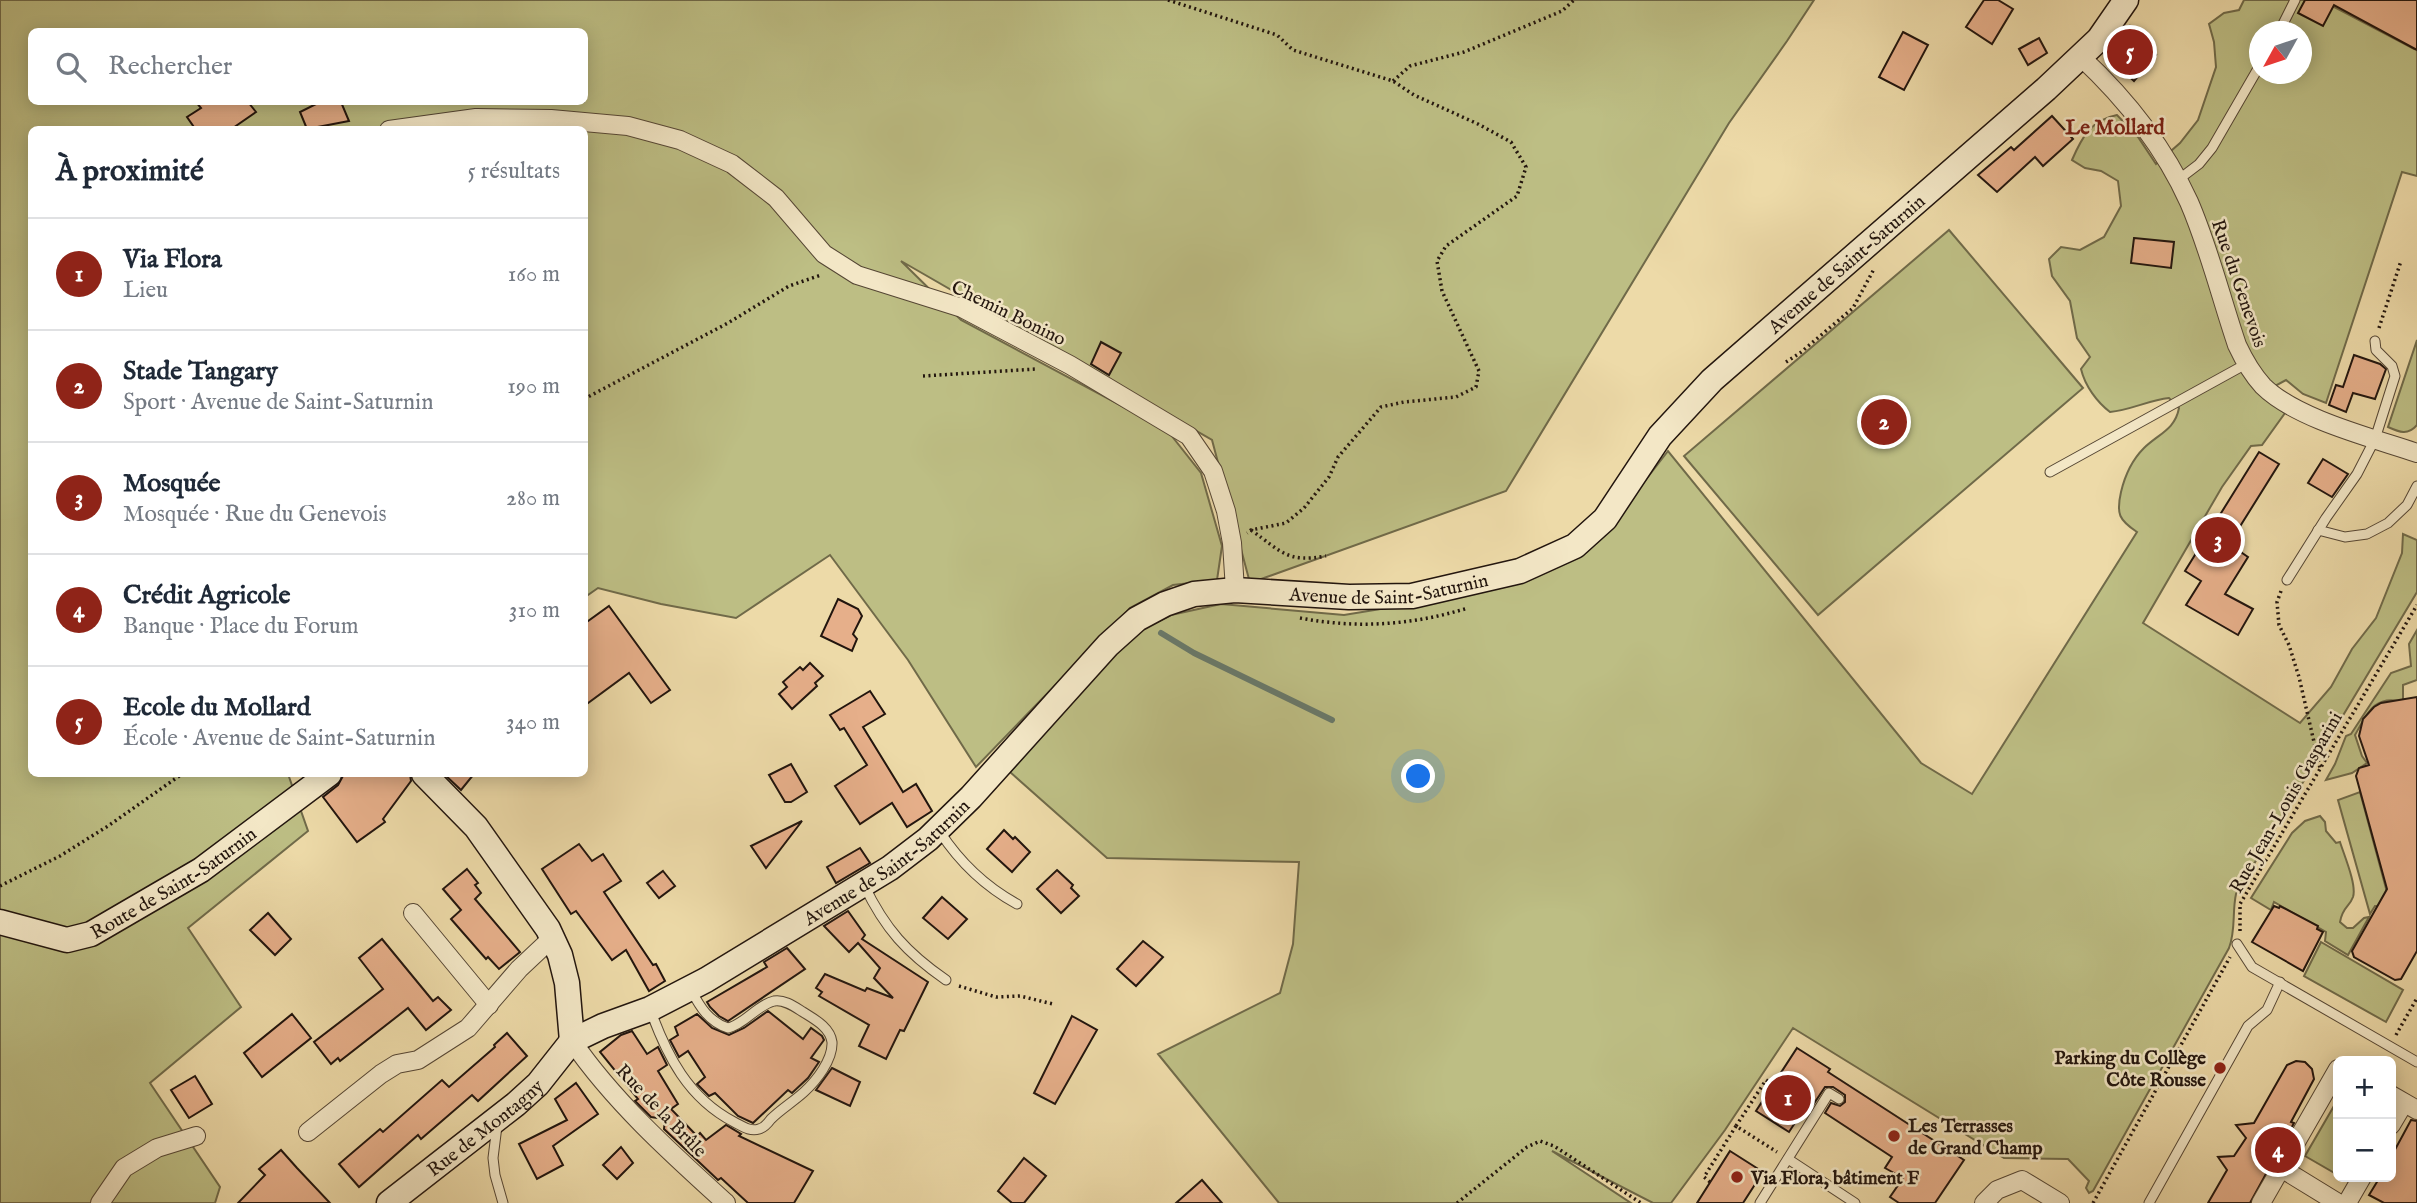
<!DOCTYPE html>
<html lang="fr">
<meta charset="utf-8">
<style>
body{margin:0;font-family:"IM FELL English",serif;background:#f2f2f3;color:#1f2937}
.controls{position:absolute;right:21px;bottom:21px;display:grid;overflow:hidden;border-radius:10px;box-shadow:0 4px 18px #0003}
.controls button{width:63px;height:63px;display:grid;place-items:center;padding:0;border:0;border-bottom:2px solid #e0e1e3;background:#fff;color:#1f2937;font:35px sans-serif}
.compass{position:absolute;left:2249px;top:21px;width:63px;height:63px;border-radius:50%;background:#fff;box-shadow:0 4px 18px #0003;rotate:230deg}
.you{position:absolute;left:1419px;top:777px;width:24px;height:24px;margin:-18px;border:5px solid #fff;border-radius:50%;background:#1a73e8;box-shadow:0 0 0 10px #1a73e833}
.badge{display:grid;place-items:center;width:46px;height:46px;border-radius:50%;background:#8f2418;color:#fff;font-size:23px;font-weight:700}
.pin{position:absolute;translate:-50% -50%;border:4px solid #fff;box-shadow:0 2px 7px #0006}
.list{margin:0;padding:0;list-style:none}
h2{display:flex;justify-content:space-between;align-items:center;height:91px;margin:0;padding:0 28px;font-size:30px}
h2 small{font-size:23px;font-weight:400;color:#747a83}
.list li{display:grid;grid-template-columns:46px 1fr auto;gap:21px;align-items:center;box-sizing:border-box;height:112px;padding:0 28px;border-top:2px solid #e0e1e3}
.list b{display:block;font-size:26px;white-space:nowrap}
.list p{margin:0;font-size:23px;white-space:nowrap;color:#747a83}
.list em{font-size:23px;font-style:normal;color:#747a83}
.icon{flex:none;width:38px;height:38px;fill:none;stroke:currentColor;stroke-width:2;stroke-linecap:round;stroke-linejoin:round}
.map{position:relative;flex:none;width:2417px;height:1203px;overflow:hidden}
.search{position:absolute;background:#fff;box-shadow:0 4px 18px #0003;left:28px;top:28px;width:560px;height:77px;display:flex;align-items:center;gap:18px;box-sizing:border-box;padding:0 24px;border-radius:10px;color:#747a83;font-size:26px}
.panel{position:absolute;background:#fff;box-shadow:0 4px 18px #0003;left:28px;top:126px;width:560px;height:651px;border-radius:10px}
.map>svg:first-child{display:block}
.green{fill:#bdbe84;stroke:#706a49;stroke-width:2;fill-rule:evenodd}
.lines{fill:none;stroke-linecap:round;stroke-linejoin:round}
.stream{stroke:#69796a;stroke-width:6}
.building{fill:#e6af8a;stroke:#22150e;stroke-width:2}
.lane-casing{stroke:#554634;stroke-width:11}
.street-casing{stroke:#554634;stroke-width:20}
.secondary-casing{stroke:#22150e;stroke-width:27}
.path{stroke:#22150e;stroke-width:3.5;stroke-dasharray:2 3.5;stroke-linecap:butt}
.lane{stroke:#f3e7c6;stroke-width:9}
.street{stroke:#f3e7c6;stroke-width:18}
.secondary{stroke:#f3e7c6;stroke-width:24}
.poi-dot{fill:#8f2418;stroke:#f3e7c6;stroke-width:2.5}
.labels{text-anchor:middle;stroke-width:5;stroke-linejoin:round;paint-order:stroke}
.street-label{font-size:19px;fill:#22150e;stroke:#f3e7c6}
.poi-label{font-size:19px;font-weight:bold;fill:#22150e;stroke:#f3e7c6;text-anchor:start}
.neighbourhood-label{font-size:21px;font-weight:bold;fill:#7a1f14;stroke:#f3e7c6}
</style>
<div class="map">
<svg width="2417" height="1203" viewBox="0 0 2417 1203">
<rect width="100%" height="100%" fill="#eddaa8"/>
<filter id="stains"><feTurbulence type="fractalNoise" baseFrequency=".00286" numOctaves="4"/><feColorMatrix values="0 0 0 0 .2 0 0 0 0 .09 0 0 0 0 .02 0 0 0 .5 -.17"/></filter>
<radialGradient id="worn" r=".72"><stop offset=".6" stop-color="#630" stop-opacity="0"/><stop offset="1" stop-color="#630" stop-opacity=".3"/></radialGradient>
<g class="green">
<path d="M 0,0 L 1814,0 L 1787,41 L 1729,123 L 1506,491 L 1250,583 L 1212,440 L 901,261 L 961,320 L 1167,430 L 1201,473 L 1222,546 L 1217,580 L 1173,585 L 1130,608 L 976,767 L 908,660 L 830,555 L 736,618 L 661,604 L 598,588 L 585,597 L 584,130 L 32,130 L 32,774 L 288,774 L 308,831 L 188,928 L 241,1007 L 150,1083 L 220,1187 L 215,1203 L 0,1203 ZM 32,32 L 584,32 L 584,102 L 32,102 Z"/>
<path d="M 2244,0 L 2321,0 L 2414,49 L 2417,44 L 2417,176 L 2402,172 L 2326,403 L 2303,394 L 2286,380 L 2273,387 L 2265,399 L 2285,413 L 2262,445 L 2251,446 L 2222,487 L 2143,623 L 2300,723 L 2331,687 L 2352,649 L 2376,618 L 2402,553 L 2403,534 L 2417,540 L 2417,592 L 2236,894 C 2232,912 2236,930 2229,948 L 2093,1191 L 2089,1193 L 2086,1188 L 2089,1181 L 2068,1159 L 2004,1158 L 1793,1028 L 1725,1130 L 1671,1203 L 1653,1203 L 1552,1151 L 1631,1203 L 1279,1203 L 1158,1054 L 1280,993 L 1293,944 L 1299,862 L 1107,858 L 1010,772 L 1131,635 L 1171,615 L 1221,604 L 1344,615 L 1417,603 L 1507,582 L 1627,504 L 1668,451 L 1921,763 L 1972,794 L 2137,532 C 2119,520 2116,514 2121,492 C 2125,475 2131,461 2144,448 C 2158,434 2175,430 2179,408 L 2169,398 C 2149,400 2131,410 2110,412 C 2097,402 2085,386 2081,369 L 2090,357 L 2077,338 L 2070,301 L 2052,276 L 2049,259 L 2061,247 L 2080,250 L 2104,237 L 2121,206 L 2118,181 L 2101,171 L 2085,168 L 2072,160 C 2082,137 2091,120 2117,115 L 2138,137 L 2156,164 L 2180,143 L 2198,120 L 2216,67 L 2214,42 L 2209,24 L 2224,13 L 2239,10 ZM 2260,32 L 2302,32 L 2302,74 L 2260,74 Z"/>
<path d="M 1949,230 L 2083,388 L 1818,615 L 1684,456 Z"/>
<path d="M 2417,340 L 2417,425 C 2408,436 2399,432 2388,427 Z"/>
<path d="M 2417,630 L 2417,680 L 2403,685 L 2403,702 C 2374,694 2367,714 2355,735 L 2362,756 L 2367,763 L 2352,773 L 2326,780 L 2335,764 L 2346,736 L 2351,734 L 2391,673 L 2411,666 L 2409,644 Z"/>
<path d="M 2360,792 L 2391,907 L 2375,906 L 2370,914 L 2338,800 Z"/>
<path d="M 2320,816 L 2325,822 L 2326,831 L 2336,843 L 2340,842 C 2344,855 2357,885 2353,897 C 2349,908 2343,906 2340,922 L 2347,928 L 2353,928 L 2364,918 L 2369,917 L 2348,955 L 2325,941 L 2326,932 L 2274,902 L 2271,910 L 2251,898 L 2292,833 L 2305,821 Z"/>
<path d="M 2321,942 L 2403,990 L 2386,1022 L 2304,976 Z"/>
<path d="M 2338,1099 L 2338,1175 L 2305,1156 Z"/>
</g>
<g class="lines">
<path class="stream" d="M 1161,633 L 1194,653 L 1332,720"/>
</g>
<g class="building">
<path d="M 1984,0 L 1998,0 L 2013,9 L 1992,44 L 1966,27 Z"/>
<path d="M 2305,0 L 2417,0 L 2417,50 L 2334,5 L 2323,26 L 2298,13 Z"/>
<path d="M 2130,26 L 2148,42 L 2145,46 L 2156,55 L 2134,81 L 2105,54 Z"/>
<path d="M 1903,32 L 1928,45 L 1904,90 L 1879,77 Z"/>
<path d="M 2039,38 L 2047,53 L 2028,65 L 2019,49 Z"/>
<path d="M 196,102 L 248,102 L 256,112 L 230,130 L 196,130 L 187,117 L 201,108 Z"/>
<path d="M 320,102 L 341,102 L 349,121 L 307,129 L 300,112 Z"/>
<path d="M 2052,116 L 2073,139 L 2043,166 L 2035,157 L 1997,192 L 1978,175 L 2011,147 L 2014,150 Z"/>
<path d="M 2134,238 L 2174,242 L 2171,268 L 2131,263 Z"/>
<path d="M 1101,342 L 1121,353 L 1109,375 L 1091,364 Z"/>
<path d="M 2354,355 L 2380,364 L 2386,369 L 2375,399 L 2353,393 L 2346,412 L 2329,405 L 2336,385 L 2343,387 Z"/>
<path d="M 2259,452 L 2279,464 L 2229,544 L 2248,557 L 2225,594 L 2253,609 L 2238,635 L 2186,605 L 2201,581 L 2185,571 Z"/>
<path d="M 2323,459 L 2348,474 L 2332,497 L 2308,483 Z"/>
<path d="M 838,599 L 858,609 L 862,616 L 853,634 L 857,639 L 852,651 L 821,636 Z"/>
<path d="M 609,606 L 670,690 L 651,703 L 629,673 L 584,706 L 584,624 Z"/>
<path d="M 810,663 L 823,676 L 815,683 L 817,686 L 792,709 L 779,694 L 787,687 L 783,682 L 800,667 L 803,670 Z"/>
<path d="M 870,691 L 885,714 L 863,727 L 903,792 L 916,784 L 932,811 L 907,827 L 892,803 L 860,824 L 835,786 L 867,765 L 844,728 L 840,730 L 830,715 Z"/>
<path d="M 2417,697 L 2417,951 L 2401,979 L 2395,980 L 2354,957 L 2352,951 L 2387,889 L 2356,776 L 2359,768 L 2369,765 L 2359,736 L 2363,719 L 2374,707 L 2381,703 Z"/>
<path d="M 791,764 L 807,792 L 791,802 L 785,802 L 769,775 Z"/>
<path d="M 344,774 L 410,774 L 411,781 L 383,819 L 385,822 L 357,842 L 323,797 L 338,785 Z"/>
<path d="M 444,774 L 474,774 L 461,790 Z"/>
<path d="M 802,821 L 766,868 L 751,846 Z"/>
<path d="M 1004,830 L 1013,839 L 1015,837 L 1030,852 L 1012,872 L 987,849 Z"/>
<path d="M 579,844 L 592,861 L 603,854 L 621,881 L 604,892 L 653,965 L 656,964 L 665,981 L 649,991 L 626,950 L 612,960 L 576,911 L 571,914 L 542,869 Z"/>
<path d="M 860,848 L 870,863 L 836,883 L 827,867 Z"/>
<path d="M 467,869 L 478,883 L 475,885 L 481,893 L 475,899 L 520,952 L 499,969 L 488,957 L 486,959 L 451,919 L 461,910 L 443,889 Z"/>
<path d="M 1057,870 L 1073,885 L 1071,888 L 1079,896 L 1061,913 L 1037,889 Z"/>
<path d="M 663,871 L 675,886 L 659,898 L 647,883 Z"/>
<path d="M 942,897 L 967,919 L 948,939 L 923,918 Z"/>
<path d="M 2274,906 L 2279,908 L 2280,906 L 2318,926 L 2317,929 L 2323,932 L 2303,971 L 2252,942 Z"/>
<path d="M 848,911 L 865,935 L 862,939 L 928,982 L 904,1031 L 900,1030 L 886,1059 L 859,1046 L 869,1025 L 819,996 L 822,992 L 816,988 L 825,974 L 865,991 L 867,988 L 893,998 L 874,978 L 880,968 L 858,943 L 849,952 L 824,926 Z"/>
<path d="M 268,913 L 291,939 L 275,955 L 250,930 Z"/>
<path d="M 382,939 L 433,1001 L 438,997 L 451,1010 L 426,1030 L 408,1008 L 340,1061 L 338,1058 L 331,1064 L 314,1042 L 383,989 L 359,958 Z"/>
<path d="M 1143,941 L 1163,957 L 1136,986 L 1117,969 Z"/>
<path d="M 787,948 L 805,969 L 731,1019 L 728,1021 L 719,1016 L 710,1007 L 707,1002 L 767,967 L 764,962 Z"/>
<path d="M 768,1011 L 803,1039 L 811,1028 L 822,1036 L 824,1040 L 811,1058 L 819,1062 L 808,1078 L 792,1093 L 788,1090 L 753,1123 L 738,1116 L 715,1093 L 709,1096 L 697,1084 L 705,1077 L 688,1051 L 679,1057 L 670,1040 L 678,1035 L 675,1027 L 697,1014 L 712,1028 L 729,1035 L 744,1028 Z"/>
<path d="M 292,1014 L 311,1038 L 262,1077 L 244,1053 Z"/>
<path d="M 1072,1016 L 1097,1030 L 1055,1104 L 1034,1093 Z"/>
<path d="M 632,1031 L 647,1054 L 658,1047 L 667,1065 L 658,1071 L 678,1104 L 671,1109 L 697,1136 L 700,1133 L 706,1140 L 726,1125 L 741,1134 L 739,1136 L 813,1171 L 794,1203 L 748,1203 L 721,1178 L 718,1180 L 664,1129 L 665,1119 L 651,1117 L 635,1101 L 638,1099 L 600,1052 L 621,1035 Z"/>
<path d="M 507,1033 L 527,1056 L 478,1101 L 472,1095 L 421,1139 L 418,1135 L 359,1187 L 339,1164 L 380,1129 L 383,1132 L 442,1080 L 449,1087 L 495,1047 L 494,1045 Z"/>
<path d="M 1797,1048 L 1830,1069 L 1828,1072 L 1964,1160 L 1935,1203 L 1899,1203 L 1890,1197 L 1903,1178 L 1885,1168 L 1892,1157 L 1825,1113 L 1831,1103 L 1840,1106 L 1845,1102 L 1845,1095 L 1833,1087 L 1825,1087 L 1813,1105 L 1808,1103 L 1789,1132 L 1756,1111 Z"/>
<path d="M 2296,1061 L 2305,1062 L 2312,1069 L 2314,1079 L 2291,1122 L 2294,1123 L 2250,1203 L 2208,1203 L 2227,1170 L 2218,1157 L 2234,1156 L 2246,1138 L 2236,1125 L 2254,1123 L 2287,1065 Z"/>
<path d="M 832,1068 L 860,1082 L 850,1106 L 816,1090 Z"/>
<path d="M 195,1076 L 212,1104 L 189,1118 L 171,1090 Z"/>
<path d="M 576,1083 L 598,1114 L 553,1146 L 563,1165 L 537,1179 L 519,1144 L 567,1120 L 555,1099 Z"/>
<path d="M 2411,1120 L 2417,1121 L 2417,1203 L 2384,1203 L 2369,1195 L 2380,1177 L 2391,1177 L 2391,1157 Z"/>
<path d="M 621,1147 L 633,1163 L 617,1179 L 603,1165 Z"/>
<path d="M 281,1150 L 297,1168 L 330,1203 L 238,1203 L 265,1175 L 259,1169 Z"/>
<path d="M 1730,1151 L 1763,1172 L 1743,1203 L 1697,1203 Z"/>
<path d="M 1024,1158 L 1046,1176 L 1024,1203 L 1012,1203 L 998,1191 Z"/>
<path d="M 1202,1180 L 1222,1203 L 1176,1203 Z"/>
</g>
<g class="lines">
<defs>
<g id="lane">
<path d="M 2279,32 L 2295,0"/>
<path d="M 2178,180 L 2199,164 L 2212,148 L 2260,65"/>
<path d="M 2050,472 L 2246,364"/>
<path d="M 2318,530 L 2345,537 L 2367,534 L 2388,523 L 2407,505 L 2417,486"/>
<path d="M 2287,580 L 2326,518 L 2357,474 L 2375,439 L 2395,376 L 2392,366 L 2376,350 L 2375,341"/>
<path d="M 940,832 C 959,861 986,887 1017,904"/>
<path d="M 864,885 C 885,929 907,953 946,980"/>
<path d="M 2237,944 L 2252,967 L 2417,1062"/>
<path d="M 650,1009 C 667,1056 688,1098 734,1122 C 742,1126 750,1132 759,1129 C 764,1128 768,1123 771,1119 C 781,1109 793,1102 804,1092 C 816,1081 833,1060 832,1042 C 830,1027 814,1019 803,1012 C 795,1007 784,999 774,1001 C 757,1005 745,1024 728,1028 C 709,1022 700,1007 691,990"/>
<path d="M 497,1126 L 493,1158 L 495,1175 L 503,1203"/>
<path d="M 1788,1159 L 1855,1203"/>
<path d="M 1760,1203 L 1829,1093 L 1839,1099"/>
<path d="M 2149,1203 L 2248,1026 L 2267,1010 L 2280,982"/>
</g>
<g id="street">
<path d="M 2081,57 C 2125,98 2164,147 2189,202 C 2209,248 2221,298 2237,345 C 2244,360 2252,374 2263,386 C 2296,419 2373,438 2417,453"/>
<path d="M 389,130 L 476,118 L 551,119 L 628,126 L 680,140 L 732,164 L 776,198 L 824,254 L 857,275 L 962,308 L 1070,365 L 1189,436 L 1213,471 L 1226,511 L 1232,543 L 1235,590"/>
<path d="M 413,913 L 489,1005"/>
<path d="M 572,1041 C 614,1102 672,1154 726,1203"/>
<path d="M 2391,1095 L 2417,1110"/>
<path d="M 2391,1125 L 2404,1103"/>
<path d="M 308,1132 L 381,1074 L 397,1064 L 418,1060 L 468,1028 L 519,969 L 552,938"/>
<path d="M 2281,1168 L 2338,1203"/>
<path d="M 100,1203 L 124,1168 L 157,1148 L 196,1136"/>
<path d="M 1984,1203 L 1997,1190 L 2022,1180 L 2060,1203"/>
<path d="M 2261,1203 L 2338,1069"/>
<path d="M 2347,1203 L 2362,1177"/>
</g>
<g id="secondary">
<path d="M 424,774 L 476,827 L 548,929 L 560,955 L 567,983 L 572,1041"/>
<path id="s1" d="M 0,922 L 67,940 L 91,934 L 201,870 L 329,774"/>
<path id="s2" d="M 389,1203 L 516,1104 L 538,1084 L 572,1041 L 603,1026 L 650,1009 L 706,980 L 890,868 L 928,839 L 971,797 L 1108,645 L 1137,619 L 1165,604 L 1194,594 L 1235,590 L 1349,597 L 1412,596 L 1520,571 L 1575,546 L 1605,519 L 1660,436 L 1712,380 L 2046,89 L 2099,39 L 2126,0"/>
</g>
</defs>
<use href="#lane" class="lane-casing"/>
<use href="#street" class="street-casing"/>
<use href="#secondary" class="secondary-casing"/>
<g class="path">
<path d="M 1168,0 L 1277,35 L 1293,50 L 1393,81 L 1414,95 L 1478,124 L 1511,142 L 1526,167 L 1517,196 L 1446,246 L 1437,261 L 1442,291 L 1479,371 L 1476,387 L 1456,397 L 1404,402 L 1381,407 L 1338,457 L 1329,477 L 1304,508 L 1286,523 L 1251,530 L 1247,533"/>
<path d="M 1393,81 L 1410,66 L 1464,52 L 1562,11 L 1574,0"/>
<path d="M 2379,328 L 2401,261"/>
<path d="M 1786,362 L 1800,353 L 1853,308 L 1874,269"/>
<path d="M 923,376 L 1036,369"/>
<path d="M 584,399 L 728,323 L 789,286 L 821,275"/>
<path d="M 1251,530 C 1282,552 1287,563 1326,556"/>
<path d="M 2281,591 L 2277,602 L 2279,625 L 2289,645 L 2299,677 L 2320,768"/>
<path d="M 1300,618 C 1358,629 1413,625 1468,608"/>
<path d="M 0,886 L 60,856 L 108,826 L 182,774"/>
<path d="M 2240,931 L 2240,904 L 2417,605"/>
<path d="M 959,986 L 996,997 L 1020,996 L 1053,1004"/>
<path d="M 2396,1035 L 2417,998"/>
<path d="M 1736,1126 L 1766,1080 L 1773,1085"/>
<path d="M 1710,1182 L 1704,1177 L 1736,1126 L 1777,1152"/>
<path d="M 1457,1203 L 1527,1147 L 1540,1141 L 1554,1146 L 1641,1203"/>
<path d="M 2093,1203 L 2230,957"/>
</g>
<use href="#lane" class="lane"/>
<use href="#street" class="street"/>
<use href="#secondary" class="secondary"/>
</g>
<g class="poi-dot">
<circle cx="2220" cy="1068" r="7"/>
<circle cx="1894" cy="1136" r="7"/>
<circle cx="1737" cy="1177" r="7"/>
</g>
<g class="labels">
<g class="street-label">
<text dy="7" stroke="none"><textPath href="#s2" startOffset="1806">Avenue de Saint-Saturnin</textPath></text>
<text transform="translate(2240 283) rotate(71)" y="7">Rue du Genevois</text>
<text transform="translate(1009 312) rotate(26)" y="7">Chemin Bonino</text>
<text dy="7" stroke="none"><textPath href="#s2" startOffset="1218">Avenue de Saint-Saturnin</textPath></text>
<text transform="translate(2285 802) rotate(-60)" y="7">Rue Jean-Louis Gasparini</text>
<text dy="7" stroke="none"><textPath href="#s2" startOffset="609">Avenue de Saint-Saturnin</textPath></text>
<text dy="7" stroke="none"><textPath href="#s1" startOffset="191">Route de Saint-Saturnin</textPath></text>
<text transform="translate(662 1110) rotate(46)" y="7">Rue de la Brûle</text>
<text dy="7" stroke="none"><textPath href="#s2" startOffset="122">Rue de Montagny</textPath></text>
</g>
<g class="poi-label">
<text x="2206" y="1064" text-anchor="end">Parking du Collège<tspan x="2206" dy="22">Côte Rousse</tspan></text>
<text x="1908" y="1132">Les Terrasses<tspan x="1908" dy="22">de Grand Champ</tspan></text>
<text x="1751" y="1184">Via Flora, bâtiment F</text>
</g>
<g class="neighbourhood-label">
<text x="2115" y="134">Le Mollard</text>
</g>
</g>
<rect width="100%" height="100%" filter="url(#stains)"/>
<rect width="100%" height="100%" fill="url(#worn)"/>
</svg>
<div class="controls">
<button>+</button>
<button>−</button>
</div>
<svg class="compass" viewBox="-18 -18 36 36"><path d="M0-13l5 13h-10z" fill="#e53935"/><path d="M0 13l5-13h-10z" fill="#747a83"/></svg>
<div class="you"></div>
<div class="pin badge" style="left:1788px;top:1098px">1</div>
<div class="pin badge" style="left:1884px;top:422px">2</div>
<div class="pin badge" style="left:2218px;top:540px">3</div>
<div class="pin badge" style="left:2278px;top:1150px">4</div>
<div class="pin badge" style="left:2130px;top:52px">5</div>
<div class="search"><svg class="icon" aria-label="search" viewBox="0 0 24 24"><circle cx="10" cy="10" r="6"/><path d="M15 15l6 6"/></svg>Rechercher</div>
<section class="panel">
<h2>À proximité<small>5 résultats</small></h2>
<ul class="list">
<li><span class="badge">1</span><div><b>Via Flora</b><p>Lieu</p></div><em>160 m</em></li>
<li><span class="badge">2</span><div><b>Stade Tangary</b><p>Sport · Avenue de Saint-Saturnin</p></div><em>190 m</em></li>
<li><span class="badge">3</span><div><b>Mosquée</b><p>Mosquée · Rue du Genevois</p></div><em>280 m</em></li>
<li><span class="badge">4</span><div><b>Crédit Agricole</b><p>Banque · Place du Forum</p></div><em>310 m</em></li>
<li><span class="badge">5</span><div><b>Ecole du Mollard</b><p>École · Avenue de Saint-Saturnin</p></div><em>340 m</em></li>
</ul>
</section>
</div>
